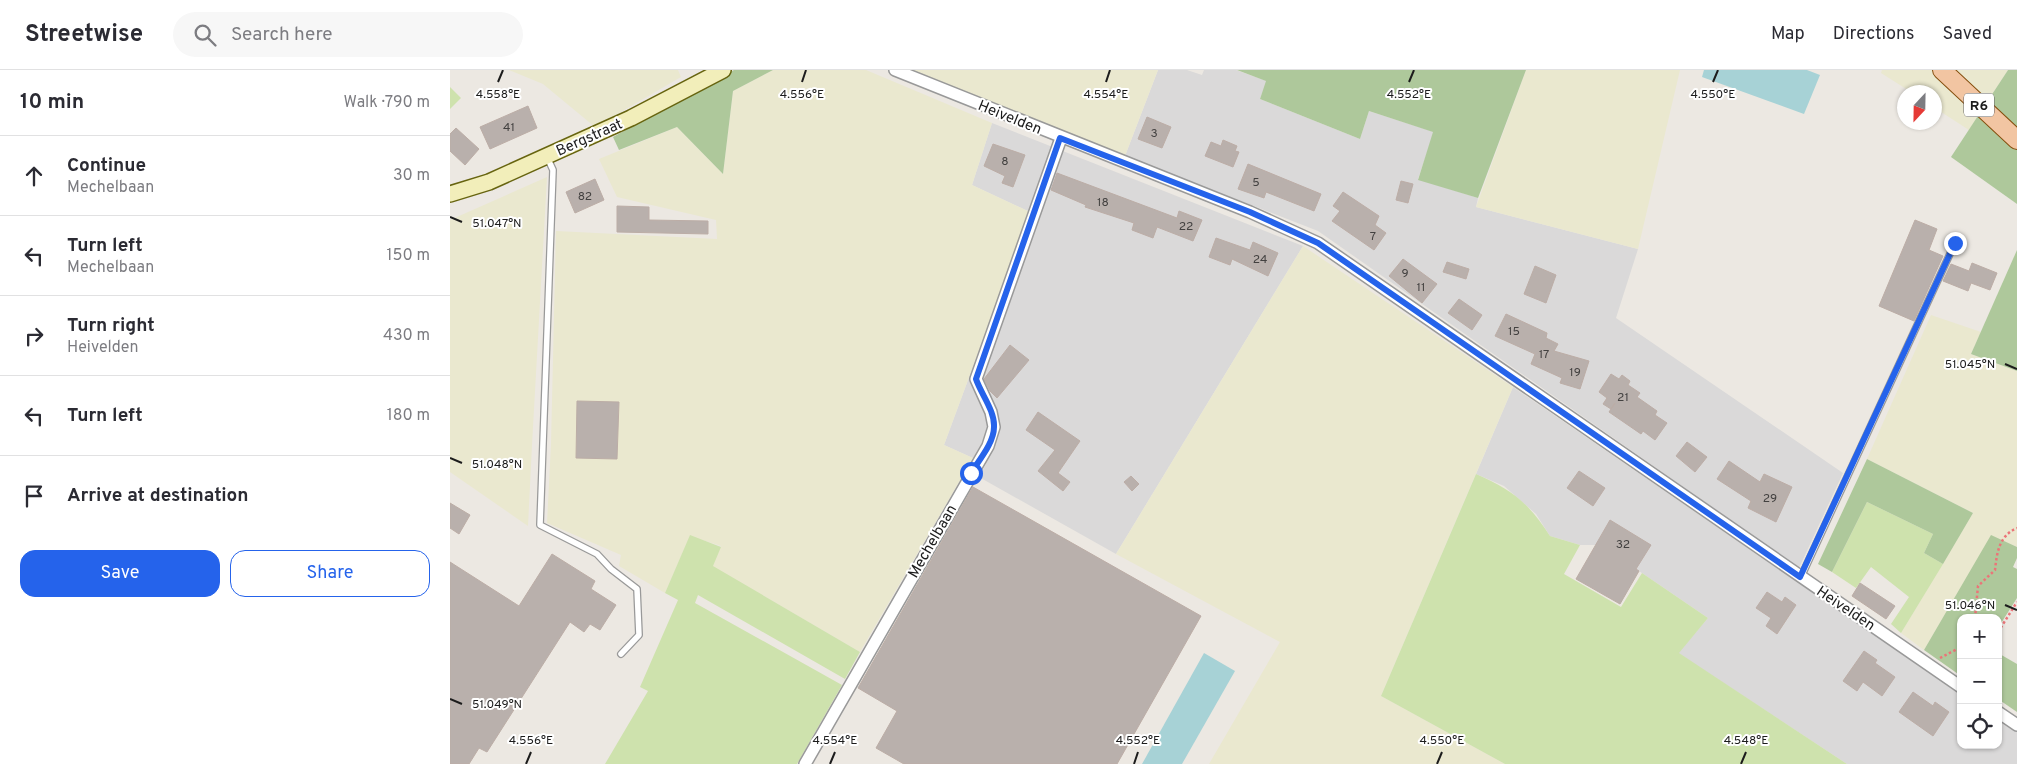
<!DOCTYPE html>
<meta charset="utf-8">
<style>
body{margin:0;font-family:Overpass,sans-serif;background:#f7f7f7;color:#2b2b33}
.controls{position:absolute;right:15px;bottom:15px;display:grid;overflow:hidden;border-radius:10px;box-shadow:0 1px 4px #0004}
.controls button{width:45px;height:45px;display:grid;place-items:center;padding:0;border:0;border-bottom:1px solid #e1e1e2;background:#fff;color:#2b2b33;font:25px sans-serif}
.compass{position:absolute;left:1447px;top:15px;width:45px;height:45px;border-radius:50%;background:#fff;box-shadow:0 1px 4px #0004;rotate:202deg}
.stop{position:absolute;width:15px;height:15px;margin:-11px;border:4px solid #2563eb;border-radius:50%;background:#fff}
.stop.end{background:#2563eb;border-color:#fff;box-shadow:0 1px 5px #0008}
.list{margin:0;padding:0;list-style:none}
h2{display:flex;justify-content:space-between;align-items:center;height:65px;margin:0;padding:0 20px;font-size:21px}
h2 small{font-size:16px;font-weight:400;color:#7c7c81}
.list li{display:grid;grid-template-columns:32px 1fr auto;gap:15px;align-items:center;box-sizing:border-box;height:80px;padding:0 20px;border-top:1px solid #e1e1e2}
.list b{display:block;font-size:19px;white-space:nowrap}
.list p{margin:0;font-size:16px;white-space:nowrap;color:#7c7c81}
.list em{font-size:16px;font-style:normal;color:#7c7c81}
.actions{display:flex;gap:10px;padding:15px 20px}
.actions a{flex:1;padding:11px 0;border:1px solid #2563eb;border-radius:15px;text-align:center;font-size:18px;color:#2563eb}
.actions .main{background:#2563eb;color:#fff}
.icon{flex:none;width:28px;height:28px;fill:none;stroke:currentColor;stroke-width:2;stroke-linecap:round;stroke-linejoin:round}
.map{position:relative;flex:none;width:1567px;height:694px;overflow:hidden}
header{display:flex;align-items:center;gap:30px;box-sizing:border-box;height:70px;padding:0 25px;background:#fff;border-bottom:1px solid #e1e1e2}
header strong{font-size:24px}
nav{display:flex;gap:28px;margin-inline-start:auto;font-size:18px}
.search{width:350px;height:45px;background:#f7f7f7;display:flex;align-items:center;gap:12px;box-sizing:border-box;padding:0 18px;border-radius:28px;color:#7c7c81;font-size:19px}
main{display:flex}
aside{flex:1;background:#fff}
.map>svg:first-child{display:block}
.residential{fill:#dad9d9}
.farmland{fill:#eae8cf}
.grass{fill:#cee2ad}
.forest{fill:#aec89b}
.water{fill:#a7d2d6}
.building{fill:#b9b0ac;stroke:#bcada6}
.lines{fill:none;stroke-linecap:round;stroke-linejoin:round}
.lane-casing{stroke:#999;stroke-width:8}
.street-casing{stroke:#999;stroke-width:14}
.secondary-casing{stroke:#67640f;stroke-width:18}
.primary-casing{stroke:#854e0e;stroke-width:20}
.path{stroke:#eb7478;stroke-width:2.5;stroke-dasharray:2.5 2.5;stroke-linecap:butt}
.lane{stroke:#fff;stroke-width:5.5}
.street{stroke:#fff;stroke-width:11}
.secondary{stroke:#f2eeba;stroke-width:15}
.primary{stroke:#f2c5a2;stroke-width:18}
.route{stroke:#2563eb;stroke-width:6}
.ticks{fill:none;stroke:#1c1c1c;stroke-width:2}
.labels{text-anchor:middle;stroke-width:4;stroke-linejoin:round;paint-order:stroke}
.number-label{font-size:12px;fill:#434140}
.shield{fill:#fff;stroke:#606060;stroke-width:1}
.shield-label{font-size:14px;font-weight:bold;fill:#1c1c1c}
.street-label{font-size:15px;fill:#1c1c1c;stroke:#fff}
.ticks-label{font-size:12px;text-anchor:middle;fill:#1c1c1c;stroke:#fff;stroke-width:4;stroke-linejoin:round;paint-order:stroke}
</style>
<header>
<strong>Streetwise</strong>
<div class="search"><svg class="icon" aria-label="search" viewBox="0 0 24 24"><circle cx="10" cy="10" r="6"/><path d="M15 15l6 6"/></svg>Search here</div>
<nav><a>Map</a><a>Directions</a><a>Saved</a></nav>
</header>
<main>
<aside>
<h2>10 min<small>Walk · 790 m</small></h2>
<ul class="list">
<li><svg class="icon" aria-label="ahead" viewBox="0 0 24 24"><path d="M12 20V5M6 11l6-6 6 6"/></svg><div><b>Continue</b><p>Mechelbaan</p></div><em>30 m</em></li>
<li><svg class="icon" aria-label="left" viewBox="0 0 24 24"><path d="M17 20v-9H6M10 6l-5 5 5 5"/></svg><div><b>Turn left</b><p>Mechelbaan</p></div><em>150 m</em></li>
<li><svg class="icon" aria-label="right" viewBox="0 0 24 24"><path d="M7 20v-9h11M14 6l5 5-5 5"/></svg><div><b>Turn right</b><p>Heivelden</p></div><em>430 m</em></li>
<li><svg class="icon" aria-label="left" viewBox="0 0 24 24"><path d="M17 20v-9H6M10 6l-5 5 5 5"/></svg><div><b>Turn left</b></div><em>180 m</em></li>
<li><svg class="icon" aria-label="arrive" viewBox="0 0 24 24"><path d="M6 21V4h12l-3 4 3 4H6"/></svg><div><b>Arrive at destination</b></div></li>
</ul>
<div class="actions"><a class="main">Save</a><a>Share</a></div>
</aside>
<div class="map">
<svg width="1567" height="694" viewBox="0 0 1567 694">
<rect width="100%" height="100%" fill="#ece8e2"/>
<g class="residential">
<path d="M 708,0 L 737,0 L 752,5 L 754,0 L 786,0 L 817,11 L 810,29 L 910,69 L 919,41 L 984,62 L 968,109 L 1028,128 L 1026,137 L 1188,179 L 1166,248 L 1393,403 L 1349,498 L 868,161 L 675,86 Z"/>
<path d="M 542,53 L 853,176 L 666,484 L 529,407 L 536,394 L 494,375 L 580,142 L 522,115 Z"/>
<path d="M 1063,317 L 1511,624 L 1511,675 L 1548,675 L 1548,649 L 1567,662 L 1567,694 L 1397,694 L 1228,583 L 1258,548 L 1189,501 L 1145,475 L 1130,475 L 1100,466 L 1086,444 L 1054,416 L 1026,404 Z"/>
</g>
<g class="farmland">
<path d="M 59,0 L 228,0 L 231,7 L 145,57 L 93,14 Z"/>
<path d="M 323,0 L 416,0 L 542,53 L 522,115 L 580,142 L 494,375 L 523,388 L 410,582 L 262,496 L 271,476 L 240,466 L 215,523 L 169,496 L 171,485 L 97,453 L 101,374 L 106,161 L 267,169 L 266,150 L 167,127 L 149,89 L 227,57 L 273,104 L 283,21 Z"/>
<path d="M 461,0 L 708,0 L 675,86 Z"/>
<path d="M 1076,0 L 1230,0 L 1188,179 L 1026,137 Z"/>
<path d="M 1432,0 L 1558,0 L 1519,60 L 1485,38 L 1484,22 L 1461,22 L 1431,3 Z"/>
<path d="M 97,107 L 82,375 L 78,456 L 0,402 L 0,150 Z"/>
<path d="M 853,176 L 1063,317 L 931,626 L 1055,694 L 759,694 L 830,572 L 666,484 Z"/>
<path d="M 1481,245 L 1531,262 L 1521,284 L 1567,301 L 1567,477 L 1541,466 L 1474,580 L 1451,563 L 1523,443 L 1417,389 Z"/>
</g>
<g class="grass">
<path d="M 0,17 L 11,28 L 0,39 Z"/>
<path d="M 1026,404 C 1061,419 1079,433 1100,466 L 1130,475 L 1114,504 L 1171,537 L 1192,503 L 1258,548 L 1229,583 L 1397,694 L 1055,694 L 931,626 Z"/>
<path d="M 1417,432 L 1483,464 L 1474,483 L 1493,494 L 1451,563 L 1441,554 L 1459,527 L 1421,497 L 1406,518 L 1382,502 Z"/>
<path d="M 240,465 L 271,477 L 263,496 L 410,582 L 395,609 L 248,525 L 245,533 L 392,615 L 347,694 L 155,694 L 198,621 L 190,617 L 228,530 L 215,523 Z"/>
</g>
<g class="forest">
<path d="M 284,0 L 323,0 L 283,21 L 273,104 L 227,57 L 169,80 L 163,67 Z"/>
<path d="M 787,0 L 1076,0 L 1028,128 L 968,110 L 983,62 L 919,41 L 910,69 L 810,29 L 816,11 Z"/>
<path d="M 1558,0 L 1567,0 L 1567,134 L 1501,87 Z"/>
<path d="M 1567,180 L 1567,301 L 1521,284 Z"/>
<path d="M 1417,389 L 1523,443 L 1493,494 L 1474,483 L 1483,464 L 1417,432 L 1382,502 L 1368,494 Z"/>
<path d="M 1541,465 L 1567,477 L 1567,488 L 1563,497 L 1567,499 L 1567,528 L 1548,558 L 1548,548 L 1511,548 L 1511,606 L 1474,580 Z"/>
<path d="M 1548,583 L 1567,594 L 1567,642 L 1548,629 Z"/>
</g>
<g class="water">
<path d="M 1254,0 L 1357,0 L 1370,5 L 1354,44 L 1252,7 Z"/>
<path d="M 754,583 L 785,601 L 732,694 L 692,694 Z"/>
</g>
<g class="building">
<path d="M 78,36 L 87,58 L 40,79 L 30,57 Z"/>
<path d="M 697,47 L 721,57 L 712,78 L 688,69 Z"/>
<path d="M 6,58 L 29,79 L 15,95 L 0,81 L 0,64 Z"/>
<path d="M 773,70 L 787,76 L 785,81 L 789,82 L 783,97 L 755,86 L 761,72 L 771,76 Z"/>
<path d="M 543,74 L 575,85 L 563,117 L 552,113 L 555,106 L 534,96 Z"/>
<path d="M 798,94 L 871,124 L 864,141 L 816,122 L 814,128 L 788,119 Z"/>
<path d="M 607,103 L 727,148 L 729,141 L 752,150 L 743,171 L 707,157 L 703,168 L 682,160 L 684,153 L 635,137 L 636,135 L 601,120 Z"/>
<path d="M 145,109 L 154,130 L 125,143 L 116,122 Z"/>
<path d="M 951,111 L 963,114 L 958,133 L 946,130 Z"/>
<path d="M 893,122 L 929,146 L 925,155 L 936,163 L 924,180 L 882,151 L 890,141 L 883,136 Z"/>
<path d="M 167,136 L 199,137 L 199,150 L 258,151 L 258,164 L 167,162 Z"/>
<path d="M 1465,150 L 1487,159 L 1479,180 L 1493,186 L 1464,251 L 1429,236 Z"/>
<path d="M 766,168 L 800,180 L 803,172 L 828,183 L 818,206 L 782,189 L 780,195 L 759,187 Z"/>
<path d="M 953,189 L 987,214 L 972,233 L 939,206 Z"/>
<path d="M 997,192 L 1019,199 L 1016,209 L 993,202 Z"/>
<path d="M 1522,193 L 1547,203 L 1540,220 L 1521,213 L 1518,221 L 1493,211 L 1501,194 L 1519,201 Z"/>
<path d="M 1085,196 L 1106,205 L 1096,233 L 1074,224 Z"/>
<path d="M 1009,229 L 1032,245 L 1022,260 L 998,243 Z"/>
<path d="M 1056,244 L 1097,263 L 1096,268 L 1108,274 L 1104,281 L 1139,291 L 1130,319 L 1110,313 L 1112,308 L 1081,294 L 1085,284 L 1045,266 Z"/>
<path d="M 560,275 L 579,290 L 547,328 L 540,321 L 534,309 Z"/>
<path d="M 1161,304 L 1169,309 L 1172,305 L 1180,311 L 1178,315 L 1190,323 L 1187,327 L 1207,341 L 1205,345 L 1217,353 L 1205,370 L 1193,361 L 1191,364 L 1159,342 L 1165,333 L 1161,339 L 1153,334 L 1157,328 L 1149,322 Z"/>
<path d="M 127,331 L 169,332 L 167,389 L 126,388 Z"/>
<path d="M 588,342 L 630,371 L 608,403 L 620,412 L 613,421 L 588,401 L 605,380 L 576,360 Z"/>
<path d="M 1237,372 L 1257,387 L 1245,402 L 1226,386 Z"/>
<path d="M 1279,391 L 1310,412 L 1314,404 L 1342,417 L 1326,452 L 1298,438 L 1301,431 L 1267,409 Z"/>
<path d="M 1129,401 L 1155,418 L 1143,436 L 1117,418 Z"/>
<path d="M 681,406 L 689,414 L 682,421 L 674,412 Z"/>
<path d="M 523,417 L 751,546 L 667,694 L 454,694 L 426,678 L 447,641 L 408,618 Z"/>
<path d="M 0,433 L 20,445 L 9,464 L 0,458 Z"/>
<path d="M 1160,450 L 1201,475 L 1186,499 L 1189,501 L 1170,534 L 1126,509 Z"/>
<path d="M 102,484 L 145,511 L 141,519 L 166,535 L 150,560 L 140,554 L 134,562 L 120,552 L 37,682 L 29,678 L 19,694 L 0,694 L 0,492 L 69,536 Z"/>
<path d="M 1410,513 L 1445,536 L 1436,549 L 1402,526 Z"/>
<path d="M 1317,522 L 1332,532 L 1335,527 L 1346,535 L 1327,564 L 1316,556 L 1321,548 L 1306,538 Z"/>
<path d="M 1414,581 L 1427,590 L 1425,593 L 1445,607 L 1432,626 L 1413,612 L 1407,621 L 1393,611 Z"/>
<path d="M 1463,622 L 1483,636 L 1485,632 L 1499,642 L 1483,666 L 1449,642 Z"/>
</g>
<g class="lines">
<defs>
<g id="lane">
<path d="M 97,87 L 103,100 L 90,455 L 147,484 L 161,499 L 187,519 L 189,565 L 171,584"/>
<path d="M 1351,507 L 1505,173"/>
</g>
<g id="street">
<path d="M 445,0 L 800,142 L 868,173 L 1511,617"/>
<path d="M 1548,642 L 1567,655"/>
<path d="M 355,694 L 538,376 L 544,357 L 541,342 L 526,309 L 611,68"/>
</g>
<path id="secondary" d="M 0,124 L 39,112 L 181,48 L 273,0"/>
<path id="primary" d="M 1492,0 L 1567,70"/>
</defs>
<use href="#lane" class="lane-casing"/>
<use href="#street" class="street-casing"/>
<use href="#secondary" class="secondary-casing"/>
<use href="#primary" class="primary-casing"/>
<g class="path">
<path d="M 1525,548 L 1528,516 L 1545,500 C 1547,482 1549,466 1567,458"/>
<path d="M 1548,562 L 1567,532"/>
<path d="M 1490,588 L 1511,577"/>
</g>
<use href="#lane" class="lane"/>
<use href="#street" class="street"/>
<use href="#secondary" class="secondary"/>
<use href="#primary" class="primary"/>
</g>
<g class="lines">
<path class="route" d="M 521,403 C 529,390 544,373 544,357 C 545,341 531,324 526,309 L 610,68 L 800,142 L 868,173 L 1350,507 L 1505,173"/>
</g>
<path class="ticks" d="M 48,12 L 53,0M 352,12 L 356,0M 656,12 L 660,0M 959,12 L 964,0M 1263,12 L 1268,0M 0,147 L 12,152M 1555,294 L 1567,299M 0,388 L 12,393M 1555,535 L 1567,540M 0,629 L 12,634M 76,694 L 81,682M 380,694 L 385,682M 684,694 L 688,682M 987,694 L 992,682M 1291,694 L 1296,682"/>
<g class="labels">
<g class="number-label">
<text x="59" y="61">41</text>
<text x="704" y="67">3</text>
<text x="555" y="95">8</text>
<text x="806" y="116">5</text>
<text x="135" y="130">82</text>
<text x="653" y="136">18</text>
<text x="736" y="160">22</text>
<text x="923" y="170">7</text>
<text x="810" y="193">24</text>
<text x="955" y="207">9</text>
<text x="971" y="221">11</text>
<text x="1064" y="265">15</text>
<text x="1094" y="288">17</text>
<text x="1125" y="306">19</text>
<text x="1173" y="331">21</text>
<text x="1320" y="432">29</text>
<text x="1173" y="478">32</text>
</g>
<rect class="shield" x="1514" y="23.5" width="30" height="23" rx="4"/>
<g class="shield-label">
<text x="1529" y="40">R6</text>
</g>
<g class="street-label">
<text transform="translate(560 47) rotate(22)" y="5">Heivelden</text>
<text transform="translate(139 67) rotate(-24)" y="5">Bergstraat</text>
<text transform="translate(482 471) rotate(-60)" y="5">Mechelbaan</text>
<text transform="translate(1396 538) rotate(34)" y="5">Heivelden</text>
</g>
</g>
<g class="ticks-label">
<text x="48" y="28">4.558°E</text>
<text x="352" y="28">4.556°E</text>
<text x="656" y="28">4.554°E</text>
<text x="959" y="28">4.552°E</text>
<text x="1263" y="28">4.550°E</text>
<text x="47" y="157">51.047°N</text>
<text x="1520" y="298">51.045°N</text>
<text x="47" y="398">51.048°N</text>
<text x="1520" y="539">51.046°N</text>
<text x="47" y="638">51.049°N</text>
<text x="81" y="674">4.556°E</text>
<text x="385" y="674">4.554°E</text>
<text x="688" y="674">4.552°E</text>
<text x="992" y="674">4.550°E</text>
<text x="1296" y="674">4.548°E</text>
</g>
</svg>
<div class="controls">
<button>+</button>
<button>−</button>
<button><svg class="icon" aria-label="locate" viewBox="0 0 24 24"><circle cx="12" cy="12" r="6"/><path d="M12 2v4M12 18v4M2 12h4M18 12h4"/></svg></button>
</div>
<svg class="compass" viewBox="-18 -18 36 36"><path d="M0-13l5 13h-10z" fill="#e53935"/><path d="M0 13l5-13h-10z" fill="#7c7c81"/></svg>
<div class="stop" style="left:521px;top:403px"></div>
<div class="stop end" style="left:1505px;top:173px"></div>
</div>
</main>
